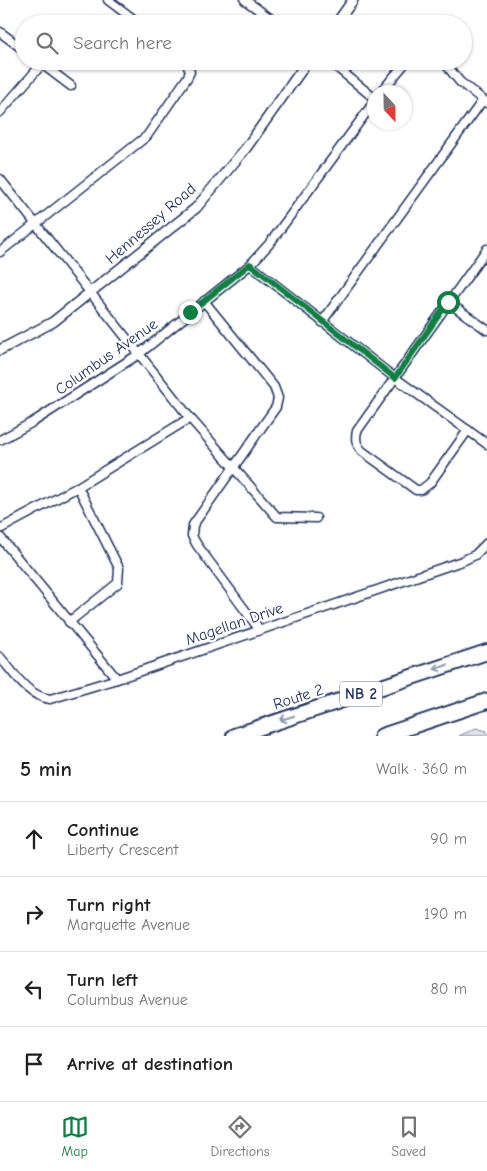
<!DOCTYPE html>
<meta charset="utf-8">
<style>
body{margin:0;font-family:"Comic Neue",sans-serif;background:#f2f2f2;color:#202124}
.compass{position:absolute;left:367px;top:85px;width:45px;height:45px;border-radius:50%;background:#fff;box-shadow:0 1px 4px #0004;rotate:158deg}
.stop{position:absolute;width:15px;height:15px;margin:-11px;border:4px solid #0b8043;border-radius:50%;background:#fff}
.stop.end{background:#0b8043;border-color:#fff;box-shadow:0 1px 5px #0008}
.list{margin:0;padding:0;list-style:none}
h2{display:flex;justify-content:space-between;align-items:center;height:65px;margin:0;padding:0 20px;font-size:21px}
h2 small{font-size:16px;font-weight:400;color:#757577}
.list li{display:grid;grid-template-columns:32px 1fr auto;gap:15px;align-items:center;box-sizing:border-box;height:75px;padding:0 20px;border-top:1px solid #e0e0e0}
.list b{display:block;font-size:19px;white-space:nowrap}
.list p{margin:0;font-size:16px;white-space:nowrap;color:#757577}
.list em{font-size:16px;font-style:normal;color:#757577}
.icon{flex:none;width:28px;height:28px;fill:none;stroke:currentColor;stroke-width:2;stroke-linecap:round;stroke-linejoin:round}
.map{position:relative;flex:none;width:487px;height:736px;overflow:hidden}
.search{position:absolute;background:#fff;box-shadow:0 1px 4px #0004;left:15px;right:15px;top:15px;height:55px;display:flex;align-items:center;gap:12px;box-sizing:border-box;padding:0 18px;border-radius:28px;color:#757577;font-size:19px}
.sheet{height:365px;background:#fff}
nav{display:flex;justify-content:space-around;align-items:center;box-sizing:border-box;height:70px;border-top:1px solid #e0e0e0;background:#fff;font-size:14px;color:#757577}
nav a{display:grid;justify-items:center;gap:2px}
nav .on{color:#0b8043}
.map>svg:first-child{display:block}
.forest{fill:url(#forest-crowns);stroke:#7c88a2}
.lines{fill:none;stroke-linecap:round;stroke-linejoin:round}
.minor-casing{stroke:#1b2f5e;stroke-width:11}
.tertiary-casing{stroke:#1b2f5e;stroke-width:12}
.motorway-casing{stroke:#1b2f5e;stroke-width:18}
.minor{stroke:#fff;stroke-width:8}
.tertiary{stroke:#fff;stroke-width:9}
.motorway{stroke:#fff;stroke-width:14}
.oneway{stroke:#8d97ae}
.route{stroke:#0b8043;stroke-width:6}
.labels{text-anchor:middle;stroke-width:4.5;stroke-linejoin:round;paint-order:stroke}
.shield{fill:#fff;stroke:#5f6d8e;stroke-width:1}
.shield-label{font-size:15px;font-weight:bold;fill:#1b2f5e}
.street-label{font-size:16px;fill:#1b2f5e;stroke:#fff}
</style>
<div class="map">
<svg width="487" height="736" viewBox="0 0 487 736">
<defs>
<pattern id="forest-crowns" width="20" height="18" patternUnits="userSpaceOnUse" patternTransform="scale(1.25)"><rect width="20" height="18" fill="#dee1e7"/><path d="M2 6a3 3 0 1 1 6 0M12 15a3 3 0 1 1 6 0" fill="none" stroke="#bec1c9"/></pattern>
</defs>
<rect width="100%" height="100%" fill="#fff"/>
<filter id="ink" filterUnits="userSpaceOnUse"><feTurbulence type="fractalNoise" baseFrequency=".02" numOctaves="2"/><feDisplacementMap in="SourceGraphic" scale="10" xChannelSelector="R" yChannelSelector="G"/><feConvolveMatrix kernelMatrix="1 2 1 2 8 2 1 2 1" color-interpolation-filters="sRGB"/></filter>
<g filter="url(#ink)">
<path class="forest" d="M 476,728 L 487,731 L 487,736 L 459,736 Z"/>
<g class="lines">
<defs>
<g id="minor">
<path d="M 108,0 L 140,24"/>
<path d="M 245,0 L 278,24"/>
<path d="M 0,32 L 24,50"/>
<path d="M 38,61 L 71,86"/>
<path d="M 329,61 L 374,98"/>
<path d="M 443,61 L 460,82 L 487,103"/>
<path d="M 381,92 L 407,61"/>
<path d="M 0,112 L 42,64"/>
<path d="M 0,179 L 190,418 L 277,517 L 316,518"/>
<path d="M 0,252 L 147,136 L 187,78 L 190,72 L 186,61"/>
<path d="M 250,265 L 395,378 L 487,444"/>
<path d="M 204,301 L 274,387 L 278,398 L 276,407 L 193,525 L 192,536 L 197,545 L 259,629"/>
<path d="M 448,302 L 487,330"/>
<path d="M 322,322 L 483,100"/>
<path d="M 468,430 L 430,483 L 421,490 L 416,490 L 362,451 C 356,444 355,440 357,431 L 487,249"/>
<path d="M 0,440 L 33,422 L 139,354 L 250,265 L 270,243 L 374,102"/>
<path d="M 0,529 L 78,487 L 190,418"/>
<path d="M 0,537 L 117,679"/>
<path d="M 69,622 L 118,583 L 119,568 L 78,487"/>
<path d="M 0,657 C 14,673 27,696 50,699 L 117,679 L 462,561 L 475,555 L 487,543"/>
</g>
<g id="tertiary">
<path d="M 336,24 L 353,0"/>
<path d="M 0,350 L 53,322 L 196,208 L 246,148 L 308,61"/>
</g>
<g id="motorway">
<path d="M 234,736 L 487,652"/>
<path d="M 382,736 L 487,701"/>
</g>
</defs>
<use href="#minor" class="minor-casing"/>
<use href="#tertiary" class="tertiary-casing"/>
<use href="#motorway" class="motorway-casing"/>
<use href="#minor" class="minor"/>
<use href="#tertiary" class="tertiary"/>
<use href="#motorway" class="motorway"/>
</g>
<defs><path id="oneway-shaft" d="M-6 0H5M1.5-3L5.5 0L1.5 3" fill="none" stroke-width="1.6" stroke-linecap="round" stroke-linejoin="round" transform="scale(1.25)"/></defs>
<g class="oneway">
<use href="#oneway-shaft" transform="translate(441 667) rotate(162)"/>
<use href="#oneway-shaft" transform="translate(287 718) rotate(162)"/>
</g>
</g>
<g class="lines" filter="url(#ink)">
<path class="route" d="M 190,312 L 250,264 L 395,378 L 448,302"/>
</g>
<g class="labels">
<rect class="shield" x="340" y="681.5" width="42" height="25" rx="4"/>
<g class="shield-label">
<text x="361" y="699">NB 2</text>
</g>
<g class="street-label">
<text transform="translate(150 223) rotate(-41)" y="6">Hennessey Road</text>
<text transform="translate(106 356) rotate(-35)" y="6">Columbus Avenue</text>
<text transform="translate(234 623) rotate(-19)" y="6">Magellan Drive</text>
<text transform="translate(298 696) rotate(-18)" y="6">Route 2</text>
</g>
</g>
</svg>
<svg class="compass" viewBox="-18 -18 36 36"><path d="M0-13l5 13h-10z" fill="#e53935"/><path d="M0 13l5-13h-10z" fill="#757577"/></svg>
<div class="stop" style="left:448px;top:302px"></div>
<div class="stop end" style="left:190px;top:312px"></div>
<div class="search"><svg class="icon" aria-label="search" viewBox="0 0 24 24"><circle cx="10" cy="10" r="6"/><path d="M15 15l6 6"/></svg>Search here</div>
</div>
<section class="sheet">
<h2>5 min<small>Walk · 360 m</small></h2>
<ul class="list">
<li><svg class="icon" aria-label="ahead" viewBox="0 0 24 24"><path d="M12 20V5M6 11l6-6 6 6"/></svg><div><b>Continue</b><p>Liberty Crescent</p></div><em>90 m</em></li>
<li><svg class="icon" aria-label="right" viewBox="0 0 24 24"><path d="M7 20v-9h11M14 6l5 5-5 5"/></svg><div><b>Turn right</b><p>Marquette Avenue</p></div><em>190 m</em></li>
<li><svg class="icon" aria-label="left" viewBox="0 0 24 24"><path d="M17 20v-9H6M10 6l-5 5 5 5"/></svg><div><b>Turn left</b><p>Columbus Avenue</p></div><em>80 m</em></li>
<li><svg class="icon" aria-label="arrive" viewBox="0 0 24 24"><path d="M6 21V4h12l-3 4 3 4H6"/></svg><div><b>Arrive at destination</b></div></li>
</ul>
</section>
<nav>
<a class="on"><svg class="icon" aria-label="map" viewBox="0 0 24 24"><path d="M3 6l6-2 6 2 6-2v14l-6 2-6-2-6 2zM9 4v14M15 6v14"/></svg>Map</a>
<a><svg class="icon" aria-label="directions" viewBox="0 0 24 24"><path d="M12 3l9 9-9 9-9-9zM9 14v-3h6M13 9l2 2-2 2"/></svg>Directions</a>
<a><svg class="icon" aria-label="saved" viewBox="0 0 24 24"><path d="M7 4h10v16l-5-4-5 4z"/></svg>Saved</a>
</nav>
